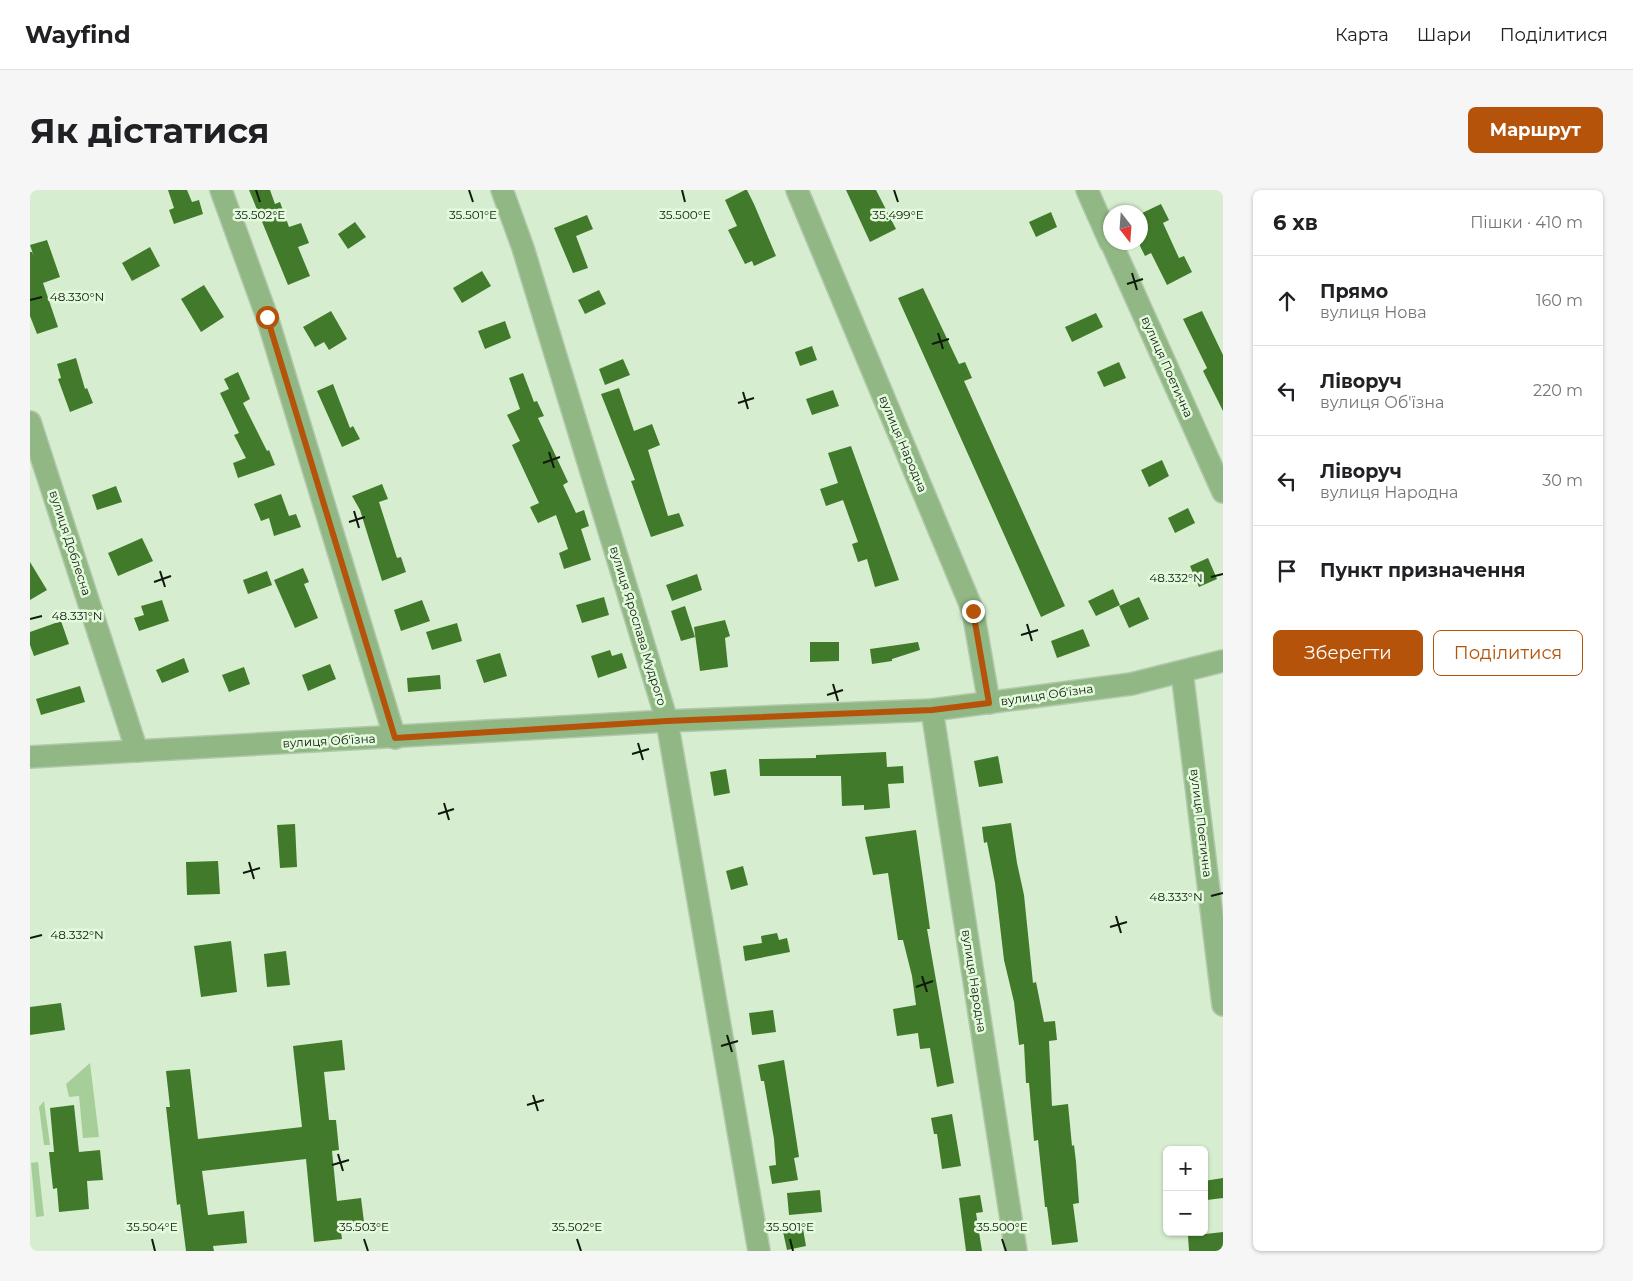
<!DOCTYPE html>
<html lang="uk">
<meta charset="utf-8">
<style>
body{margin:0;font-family:Montserrat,sans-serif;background:#f6f6f6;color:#202124}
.controls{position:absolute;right:15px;bottom:15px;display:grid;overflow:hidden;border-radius:8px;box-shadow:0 1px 4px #0004}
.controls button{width:45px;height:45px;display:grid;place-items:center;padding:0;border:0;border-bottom:1px solid #e0e0e0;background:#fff;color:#202124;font:25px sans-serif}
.compass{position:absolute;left:1073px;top:15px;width:45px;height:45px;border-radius:50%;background:#fff;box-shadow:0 1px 4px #0004;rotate:163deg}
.stop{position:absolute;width:15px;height:15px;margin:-11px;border:4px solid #b45309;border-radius:50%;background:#fff}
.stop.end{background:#b45309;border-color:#fff;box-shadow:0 1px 5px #0008}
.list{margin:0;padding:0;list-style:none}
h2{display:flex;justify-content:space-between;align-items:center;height:65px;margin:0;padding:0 20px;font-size:21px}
h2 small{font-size:16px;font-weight:400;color:#757577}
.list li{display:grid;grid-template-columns:32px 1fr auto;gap:15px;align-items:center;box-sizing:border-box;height:90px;padding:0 20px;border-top:1px solid #e0e0e0}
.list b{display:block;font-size:19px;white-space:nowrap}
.list p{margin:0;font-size:16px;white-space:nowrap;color:#757577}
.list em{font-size:16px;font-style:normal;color:#757577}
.actions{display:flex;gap:10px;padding:15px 20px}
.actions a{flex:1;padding:11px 0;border:1px solid #b45309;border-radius:8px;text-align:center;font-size:18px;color:#b45309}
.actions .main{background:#b45309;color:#fff}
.icon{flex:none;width:28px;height:28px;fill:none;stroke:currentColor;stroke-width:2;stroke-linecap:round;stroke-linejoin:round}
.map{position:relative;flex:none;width:1193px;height:1061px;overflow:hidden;border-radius:8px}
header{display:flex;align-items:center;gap:30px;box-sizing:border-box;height:70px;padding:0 25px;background:#fff;border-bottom:1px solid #e0e0e0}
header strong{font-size:24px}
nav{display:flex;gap:28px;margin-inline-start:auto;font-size:18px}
.intro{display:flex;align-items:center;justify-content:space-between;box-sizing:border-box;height:120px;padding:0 30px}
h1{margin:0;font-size:35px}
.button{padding:12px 22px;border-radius:8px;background:#b45309;color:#fff;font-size:18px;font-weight:700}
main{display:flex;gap:30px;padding:0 30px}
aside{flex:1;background:#fff;border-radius:8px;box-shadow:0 1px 4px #0004}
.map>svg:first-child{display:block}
.green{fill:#a6ce99}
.building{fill:#417a2b}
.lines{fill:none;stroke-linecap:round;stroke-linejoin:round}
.minor-casing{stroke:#b2c8ac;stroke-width:24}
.minor{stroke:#90b784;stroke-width:21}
.route{stroke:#b45309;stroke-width:6}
.ticks{fill:none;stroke:#10190e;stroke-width:2}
.labels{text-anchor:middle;stroke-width:5;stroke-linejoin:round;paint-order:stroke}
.street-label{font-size:12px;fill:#10190e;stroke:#e3fbdc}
.ticks-label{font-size:12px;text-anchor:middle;fill:#10190e;stroke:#e3fbdc;stroke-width:5;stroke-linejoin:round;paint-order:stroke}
</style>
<header>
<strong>Wayfind</strong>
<nav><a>Карта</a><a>Шари</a><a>Поділитися</a></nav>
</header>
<div class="intro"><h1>Як дістатися</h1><a class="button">Маршрут</a></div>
<main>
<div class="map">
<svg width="1193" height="1061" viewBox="0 0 1193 1061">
<rect width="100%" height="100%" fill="#d6eecf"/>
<g class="green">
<path d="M 60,873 L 69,947 L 53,948 L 49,906 L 39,907 L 36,894 Z"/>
<path d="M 14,911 L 20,955 L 14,955 L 9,917 Z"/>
<path d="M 8,972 L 14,1026 L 6,1027 L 1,973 Z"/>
</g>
<g class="building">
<path d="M 138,0 L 157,0 L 162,12 L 169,10 L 173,24 L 144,34 L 139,20 L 144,18 Z"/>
<path d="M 219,0 L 240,0 L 245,14 L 250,12 L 259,37 L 271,33 L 279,53 L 268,57 L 280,86 L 258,95 Z"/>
<path d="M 715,0 L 717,0 L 724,14 L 746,66 L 724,76 L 722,71 L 715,74 L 698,40 L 707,36 L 695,10 Z"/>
<path d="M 816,0 L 846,0 L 866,39 L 840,52 Z"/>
<path d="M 1131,14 L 1139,30 L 1133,33 L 1149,68 L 1154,66 L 1162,82 L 1137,95 L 1121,63 L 1115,66 L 1110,56 L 1110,24 Z"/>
<path d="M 1021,22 L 1027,37 L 1006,47 L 999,32 Z"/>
<path d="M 557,25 L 563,39 L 546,46 L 558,78 L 543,83 L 524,38 Z"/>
<path d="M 325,32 L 336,47 L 318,59 L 308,44 Z"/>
<path d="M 17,50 L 30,87 L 13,93 L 28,137 L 7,144 L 0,126 L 0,62 L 2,62 L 4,67 L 0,55 Z"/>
<path d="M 120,57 L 130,76 L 102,91 L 92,73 Z"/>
<path d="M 452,81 L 461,96 L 432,113 L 423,98 Z"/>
<path d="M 174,95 L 194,127 L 171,142 L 151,109 Z"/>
<path d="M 893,98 L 929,174 L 935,172 L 942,188 L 934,191 L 1035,416 L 1011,427 L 868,108 Z"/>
<path d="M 569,100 L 576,114 L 555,124 L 548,110 Z"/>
<path d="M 301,121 L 317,149 L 299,160 L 294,152 L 285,157 L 273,137 Z"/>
<path d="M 1172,121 L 1193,165 L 1193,221 L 1173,181 L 1177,178 L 1153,129 Z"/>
<path d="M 1066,123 L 1073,137 L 1042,152 L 1035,137 Z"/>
<path d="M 475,131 L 481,148 L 455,159 L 448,141 Z"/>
<path d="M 782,156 L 787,170 L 770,176 L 765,162 Z"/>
<path d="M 46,168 L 55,199 L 57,198 L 63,213 L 40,222 L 28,189 L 31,188 L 27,174 Z"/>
<path d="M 593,169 L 600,185 L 575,195 L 569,179 Z"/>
<path d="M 1089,172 L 1096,188 L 1074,197 L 1067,182 Z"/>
<path d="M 208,182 L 220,209 L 213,213 L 237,261 L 239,260 L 245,275 L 208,288 L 203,273 L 216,268 L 204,245 L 209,243 L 190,203 L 199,199 L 194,189 Z"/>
<path d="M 493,183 L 504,212 L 507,211 L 514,226 L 508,228 L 538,292 L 533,295 L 546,323 L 554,320 L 559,336 L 551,339 L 561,370 L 534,379 L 529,363 L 538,359 L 526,325 L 508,333 L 500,317 L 509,313 L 482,255 L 490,251 L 477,225 L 490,219 L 479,188 Z"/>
<path d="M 303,194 L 320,238 L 323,236 L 330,249 L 312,257 L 287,201 Z"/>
<path d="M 589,198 L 604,241 L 622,234 L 630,255 L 618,260 L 638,326 L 649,323 L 654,336 L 621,347 L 601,291 L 605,290 L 571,204 Z"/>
<path d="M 803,200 L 809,216 L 782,225 L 776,209 Z"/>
<path d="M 821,256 L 869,390 L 845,397 L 837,369 L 828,372 L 822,354 L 828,352 L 813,310 L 796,316 L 790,299 L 808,293 L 798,263 Z"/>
<path d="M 1132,270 L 1139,286 L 1119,297 L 1111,280 Z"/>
<path d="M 352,294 L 358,309 L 349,312 L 367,368 L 371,367 L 376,382 L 352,391 L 330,320 L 322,306 Z"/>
<path d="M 86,296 L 92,312 L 67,320 L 62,305 Z"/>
<path d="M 251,304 L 259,326 L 266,324 L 271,337 L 244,346 L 239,328 L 231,331 L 224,314 Z"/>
<path d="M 1158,318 L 1165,333 L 1145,343 L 1138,328 Z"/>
<path d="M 112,348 L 123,371 L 88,386 L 78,363 Z"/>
<path d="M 1178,368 L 1187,389 L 1169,397 L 1160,376 Z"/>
<path d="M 0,372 L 17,400 L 0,410 Z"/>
<path d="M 273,378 L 279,392 L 274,394 L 288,428 L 265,438 L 244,390 Z"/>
<path d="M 237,381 L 242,395 L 218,404 L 213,390 Z"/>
<path d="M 667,384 L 672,400 L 642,411 L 636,395 Z"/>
<path d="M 1083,399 L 1090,415 L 1066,426 L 1058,411 Z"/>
<path d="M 574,407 L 579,425 L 552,433 L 546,415 Z"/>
<path d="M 1109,407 L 1119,429 L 1099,438 L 1089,416 Z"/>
<path d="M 132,410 L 139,431 L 109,441 L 104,428 L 114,425 L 111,416 Z"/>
<path d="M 392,410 L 400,431 L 371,441 L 364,420 Z"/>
<path d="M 655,416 L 665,447 L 651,451 L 641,421 Z"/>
<path d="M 695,430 L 700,446 L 695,448 L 698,477 L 670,481 L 664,437 Z"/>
<path d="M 31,431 L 39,454 L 4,466 L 0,455 L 0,442 Z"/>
<path d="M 427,433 L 432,451 L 402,460 L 396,442 Z"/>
<path d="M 1053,439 L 1060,456 L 1027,468 L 1021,451 Z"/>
<path d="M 780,452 L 809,452 L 809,471 L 780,472 Z"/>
<path d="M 888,452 L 890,460 L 862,469 L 862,471 L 842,474 L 840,459 Z"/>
<path d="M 580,460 L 582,466 L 592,463 L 597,478 L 568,488 L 561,466 Z"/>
<path d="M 470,463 L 477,486 L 454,493 L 446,470 Z"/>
<path d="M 154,468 L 159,482 L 132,493 L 126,480 Z"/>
<path d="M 300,474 L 306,489 L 278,501 L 272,485 Z"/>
<path d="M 214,477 L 220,494 L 199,502 L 192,485 Z"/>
<path d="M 410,485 L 411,499 L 378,502 L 377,488 Z"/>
<path d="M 50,496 L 55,512 L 11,525 L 6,509 Z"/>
<path d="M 856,562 L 857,577 L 873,576 L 874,593 L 858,594 L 860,618 L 834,620 L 834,615 L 812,616 L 811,586 L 730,586 L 729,569 L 786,568 L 786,565 Z"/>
<path d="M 968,566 L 973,593 L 949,597 L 944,571 Z"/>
<path d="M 696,579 L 700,603 L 684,606 L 680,582 Z"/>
<path d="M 981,633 L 987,673 L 994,705 L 1003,793 L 1006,792 L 1014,832 L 1025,831 L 1027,850 L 1019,851 L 1022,916 L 1038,914 L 1042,956 L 1044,955 L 1046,972 L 1049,1013 L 1043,1014 L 1048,1052 L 1022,1055 L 1017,1017 L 1015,1017 L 1008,950 L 1004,951 L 999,893 L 996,893 L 994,854 L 989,855 L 984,812 L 974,770 L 965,693 L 957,652 L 954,653 L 952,637 Z"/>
<path d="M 265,634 L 267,677 L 250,678 L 247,635 Z"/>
<path d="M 886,640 L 900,739 L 897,739 L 924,893 L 907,897 L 900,858 L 890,859 L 888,843 L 867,846 L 863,819 L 886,815 L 882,786 L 873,750 L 868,750 L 858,683 L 843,685 L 835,647 Z"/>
<path d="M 188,671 L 190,704 L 157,705 L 156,672 Z"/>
<path d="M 713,676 L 718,695 L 701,700 L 696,681 Z"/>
<path d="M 747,743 L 749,750 L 757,748 L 760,762 L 715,771 L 713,756 L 732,753 L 731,746 Z"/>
<path d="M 201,751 L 207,802 L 171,807 L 164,756 Z"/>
<path d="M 256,761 L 260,795 L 237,797 L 234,764 Z"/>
<path d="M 31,813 L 35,840 L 0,845 L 0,817 Z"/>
<path d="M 743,820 L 746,842 L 722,845 L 719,823 Z"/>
<path d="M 312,850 L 315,880 L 294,882 L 299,930 L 306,930 L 309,960 L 302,961 L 307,1011 L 331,1008 L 334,1032 L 310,1034 L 312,1049 L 284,1052 L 276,969 L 172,981 L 178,1025 L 214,1021 L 217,1053 L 183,1056 L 184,1061 L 156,1061 L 150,1014 L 147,1015 L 136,917 L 140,917 L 136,881 L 160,879 L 168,949 L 272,937 L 263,856 Z"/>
<path d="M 754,870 L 769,967 L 764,968 L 768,990 L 742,994 L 739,976 L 746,975 L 744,949 L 734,891 L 731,891 L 728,875 Z"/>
<path d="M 44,915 L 49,962 L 70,960 L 73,990 L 57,991 L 59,1019 L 29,1022 L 27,998 L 23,999 L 19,962 L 24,962 L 20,918 Z"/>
<path d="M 922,924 L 931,976 L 912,979 L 907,944 L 904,944 L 901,928 Z"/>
<path d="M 1193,988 L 1193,1008 L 1177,1010 L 1174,991 Z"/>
<path d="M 790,1000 L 792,1022 L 759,1025 L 757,1003 Z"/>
<path d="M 950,1005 L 953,1022 L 946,1023 L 952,1061 L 936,1061 L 929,1008 Z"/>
<path d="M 772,1033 L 776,1056 L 757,1060 L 752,1037 Z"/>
<path d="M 1193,1042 L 1193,1061 L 1159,1061 L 1158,1046 Z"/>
</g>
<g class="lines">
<defs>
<g id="minor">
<path d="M 191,0 L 237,127 L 365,548"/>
<path d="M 472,0 L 493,58 L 637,531 L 729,1061"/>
<path d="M 767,0 L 943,421 L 959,513"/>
<path d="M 1057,0 L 1080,52"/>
<path d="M 1081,52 L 1193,302"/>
<path d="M 0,232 L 107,561"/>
<path d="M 1152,482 L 1193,815"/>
<path d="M 902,520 L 986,1061"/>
<path d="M 0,567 L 637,531 L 902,520 L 1101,494 L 1193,471"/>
</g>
</defs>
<use href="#minor" class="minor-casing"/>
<use href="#minor" class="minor"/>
</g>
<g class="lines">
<path class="route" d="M 237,127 L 365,548 L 637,531 L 902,520 L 959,513 L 943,421"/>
</g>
<path class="ticks" d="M 226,0 L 230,12M 439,0 L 443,12M 652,0 L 655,12M 864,0 L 868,12M 1102,83 L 1107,100M 1097,94 L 1113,89M 0,110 L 12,107M 908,143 L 913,159M 902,154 L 919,149M 713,202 L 718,219M 708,213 L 724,208M 519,262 L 524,278M 513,273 L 530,267M 324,321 L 329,338M 319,332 L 335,327M 130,381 L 135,397M 1181,387 L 1193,384M 124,392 L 141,386M 0,429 L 12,426M 997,434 L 1002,451M 991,445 L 1008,440M 803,494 L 808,511M 797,505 L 813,500M 608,553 L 613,570M 602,564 L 619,559M 414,613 L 419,630M 408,624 L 424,619M 219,672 L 224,689M 213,683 L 230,678M 1181,706 L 1193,703M 1086,726 L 1091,743M 1080,737 L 1097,732M 0,748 L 12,745M 892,786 L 897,802M 886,797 L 903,791M 697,845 L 702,862M 691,856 L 708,851M 503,905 L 508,921M 497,915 L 514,910M 308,964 L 313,981M 302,975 L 319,970M 122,1049 L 125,1061M 334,1049 L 338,1061M 547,1049 L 551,1061M 760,1049 L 763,1061M 972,1049 L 976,1061"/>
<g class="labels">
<g class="street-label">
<text transform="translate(1137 177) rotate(66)" y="4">вулиця Поетична</text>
<text transform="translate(873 254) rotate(67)" y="4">вулиця Народна</text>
<text transform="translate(40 353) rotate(72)" y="4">вулиця Доблесна</text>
<text transform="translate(608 436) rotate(73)" y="4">вулиця Ярослава Мудрого</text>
<text transform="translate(1017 505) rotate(-8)" y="4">вулиця Об'їзна</text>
<text transform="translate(299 551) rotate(-3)" y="4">вулиця Об'їзна</text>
<text transform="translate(1171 633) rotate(83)" y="4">вулиця Поетична</text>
<text transform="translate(944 791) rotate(81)" y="4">вулиця Народна</text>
</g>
</g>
<g class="ticks-label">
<text x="230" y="29">35.502°E</text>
<text x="443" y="29">35.501°E</text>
<text x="655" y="29">35.500°E</text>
<text x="868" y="29">35.499°E</text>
<text x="47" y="111">48.330°N</text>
<text x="1146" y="392">48.332°N</text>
<text x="47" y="430">48.331°N</text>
<text x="1146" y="711">48.333°N</text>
<text x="47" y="749">48.332°N</text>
<text x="122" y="1041">35.504°E</text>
<text x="334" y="1041">35.503°E</text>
<text x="547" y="1041">35.502°E</text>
<text x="760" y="1041">35.501°E</text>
<text x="972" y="1041">35.500°E</text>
</g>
</svg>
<div class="controls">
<button>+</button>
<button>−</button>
</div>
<svg class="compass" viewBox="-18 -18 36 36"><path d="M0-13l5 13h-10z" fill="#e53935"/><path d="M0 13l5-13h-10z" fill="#757577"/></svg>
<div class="stop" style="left:237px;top:127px"></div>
<div class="stop end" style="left:943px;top:421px"></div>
</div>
<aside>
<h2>6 хв<small>Пішки · 410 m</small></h2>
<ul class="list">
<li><svg class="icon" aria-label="ahead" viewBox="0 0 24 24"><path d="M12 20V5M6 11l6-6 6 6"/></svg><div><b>Прямо</b><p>вулиця Нова</p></div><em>160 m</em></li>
<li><svg class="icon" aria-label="left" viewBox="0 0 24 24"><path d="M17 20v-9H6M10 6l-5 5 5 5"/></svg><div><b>Ліворуч</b><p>вулиця Об'їзна</p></div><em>220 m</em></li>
<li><svg class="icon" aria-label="left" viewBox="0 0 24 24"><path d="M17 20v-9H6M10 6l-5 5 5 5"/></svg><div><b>Ліворуч</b><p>вулиця Народна</p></div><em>30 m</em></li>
<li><svg class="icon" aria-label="arrive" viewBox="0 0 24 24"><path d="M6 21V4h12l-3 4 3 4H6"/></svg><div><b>Пункт призначення</b></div></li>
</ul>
<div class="actions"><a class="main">Зберегти</a><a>Поділитися</a></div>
</aside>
</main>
